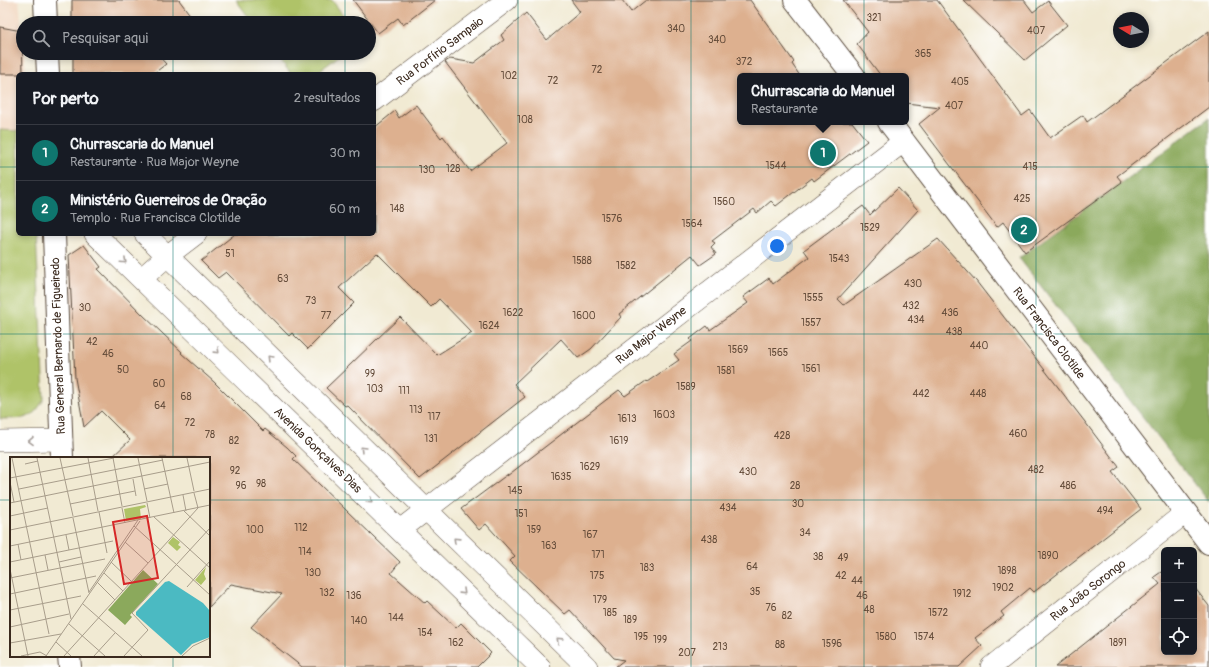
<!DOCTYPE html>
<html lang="pt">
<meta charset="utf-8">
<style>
body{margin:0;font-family:Pangolin,sans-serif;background:#242831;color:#f1f3f6}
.controls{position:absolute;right:12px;bottom:12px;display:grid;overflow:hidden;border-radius:6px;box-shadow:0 2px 6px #0003}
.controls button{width:36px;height:36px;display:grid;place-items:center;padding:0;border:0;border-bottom:1px solid #363941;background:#171b24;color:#f1f3f6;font:20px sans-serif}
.compass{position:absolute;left:1113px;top:12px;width:36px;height:36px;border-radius:50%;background:#171b24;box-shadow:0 2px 6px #0003;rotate:280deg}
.you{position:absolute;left:777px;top:246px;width:14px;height:14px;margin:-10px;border:3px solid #fff;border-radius:50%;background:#1a73e8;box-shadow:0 0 0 6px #1a73e833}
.badge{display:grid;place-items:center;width:26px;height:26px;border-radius:50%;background:#0f766e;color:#fff;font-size:13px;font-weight:700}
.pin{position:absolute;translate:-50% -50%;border:2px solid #fff;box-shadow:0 1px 4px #0006}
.popup{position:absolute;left:737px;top:73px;width:172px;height:52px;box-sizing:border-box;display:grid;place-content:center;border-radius:6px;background:#171b24;filter:drop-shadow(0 1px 3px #0005);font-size:13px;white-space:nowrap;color:#9ea1a6}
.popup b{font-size:15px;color:#f1f3f6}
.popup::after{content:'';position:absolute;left:50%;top:100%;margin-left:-8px;border:8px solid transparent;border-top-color:#171b24}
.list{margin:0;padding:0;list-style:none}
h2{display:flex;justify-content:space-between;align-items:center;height:52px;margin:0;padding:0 16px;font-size:17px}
h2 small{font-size:13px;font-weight:400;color:#9ea1a6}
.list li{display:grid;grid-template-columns:26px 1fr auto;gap:12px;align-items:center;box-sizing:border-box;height:56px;padding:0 16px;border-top:1px solid #363941}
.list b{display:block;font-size:15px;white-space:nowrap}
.list p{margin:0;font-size:13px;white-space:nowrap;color:#9ea1a6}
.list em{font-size:13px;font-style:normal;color:#9ea1a6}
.icon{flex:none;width:22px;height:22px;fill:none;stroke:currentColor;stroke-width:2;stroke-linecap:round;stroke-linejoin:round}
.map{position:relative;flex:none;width:1209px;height:667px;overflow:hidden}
.search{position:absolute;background:#171b24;box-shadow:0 2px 6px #0003;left:16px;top:16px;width:360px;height:44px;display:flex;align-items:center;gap:10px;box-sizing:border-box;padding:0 14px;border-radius:22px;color:#9ea1a6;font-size:15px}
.panel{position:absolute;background:#171b24;box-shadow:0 2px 6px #0003;left:16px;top:72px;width:360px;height:164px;border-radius:6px}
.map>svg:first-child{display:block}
.built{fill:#f1d5bd}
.green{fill:#afc367;stroke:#757642}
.forest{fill:#8ba95c;stroke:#636a3d}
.building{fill:#ddb08f}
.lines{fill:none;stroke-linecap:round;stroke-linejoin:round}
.minor-casing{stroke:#564739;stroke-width:22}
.tertiary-casing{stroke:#564739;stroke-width:24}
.minor{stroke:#fff;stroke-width:21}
.tertiary{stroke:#fff;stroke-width:22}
.oneway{stroke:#a79f9a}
.grid{fill:none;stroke:#0f766e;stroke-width:1;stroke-opacity:0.55}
.labels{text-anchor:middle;stroke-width:3;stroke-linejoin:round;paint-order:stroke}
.number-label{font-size:10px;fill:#644c3a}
.street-label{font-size:12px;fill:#3b2a1e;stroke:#fff}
.inset-road{fill:none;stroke:#a89d8b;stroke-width:1}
.view{fill:#d62828;fill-opacity:0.15;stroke:#d62828;stroke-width:2}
.inset-edge{fill:none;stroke:#3b2a1e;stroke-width:2}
</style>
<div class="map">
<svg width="1209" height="667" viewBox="0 0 1209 667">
<rect width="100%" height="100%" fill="#fff"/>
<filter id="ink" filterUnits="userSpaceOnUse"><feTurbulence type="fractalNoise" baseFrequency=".025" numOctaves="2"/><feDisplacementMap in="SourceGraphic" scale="8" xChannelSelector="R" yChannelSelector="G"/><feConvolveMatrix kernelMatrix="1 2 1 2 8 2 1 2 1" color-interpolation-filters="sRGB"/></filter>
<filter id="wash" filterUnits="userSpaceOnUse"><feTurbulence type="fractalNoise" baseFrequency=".012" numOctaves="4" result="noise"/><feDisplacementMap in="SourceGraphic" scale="16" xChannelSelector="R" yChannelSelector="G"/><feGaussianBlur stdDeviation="0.9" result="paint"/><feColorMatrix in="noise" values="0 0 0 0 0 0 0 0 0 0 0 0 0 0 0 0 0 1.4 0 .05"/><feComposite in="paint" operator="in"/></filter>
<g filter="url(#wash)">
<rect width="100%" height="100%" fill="#f1ead3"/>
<path class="built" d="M 0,0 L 19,0 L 26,74 L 18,74 L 18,131 L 0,130 Z"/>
<g class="green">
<path d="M 236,0 L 332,0 L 349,23 L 253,23 Z"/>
<path d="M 275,53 L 343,53 L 315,74 L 291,74 Z"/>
<path d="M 0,130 L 18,131 L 18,234 L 36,234 L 44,399 C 31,422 24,418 0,419 Z"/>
</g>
<path class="forest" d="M 1209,118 L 1209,502 L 1019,258 Z"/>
<g id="blocks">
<g class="building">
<path d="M 72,0 L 179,0 L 194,20 L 191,23 L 72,23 Z"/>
<path d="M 353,0 L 435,0 L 403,25 L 398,18 L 378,33 Z"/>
<path d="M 571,0 L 622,0 L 631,12 L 646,0 L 750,0 L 794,62 L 792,64 L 800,76 L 740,76 L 740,122 L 852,122 L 867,141 L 814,181 L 812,178 L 776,206 L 771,201 L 757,213 L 754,209 L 712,241 L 715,243 L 711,247 L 716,254 L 700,265 L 692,255 L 619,314 L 621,317 L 591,349 L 578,358 L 561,339 L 514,384 L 525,397 L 420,479 L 347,405 L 345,406 L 326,388 L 400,317 L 437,355 L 472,333 L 439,299 L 431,307 L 377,253 L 339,288 L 354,303 L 308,349 L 292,333 L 289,336 L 226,272 L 218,278 L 201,261 L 235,234 L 374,234 L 374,128 L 395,111 L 399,118 L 416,105 L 441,138 L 443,136 L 470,171 L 507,143 L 445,62 L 450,59 L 474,63 L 504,40 L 501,35 L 526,13 L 547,40 L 580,12 Z"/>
<path d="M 843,0 L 937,0 L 1022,116 L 1030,110 L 1050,138 L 1083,115 L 1087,122 L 1209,31 L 1209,107 L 1117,176 L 1122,182 L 1025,252 L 1003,222 L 997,227 L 919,124 L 940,107 L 906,103 L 906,76 L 881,76 L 857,44 L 868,32 Z"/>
<path d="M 963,0 L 1024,0 L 1033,12 L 1048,1 L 1067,25 L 1025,60 Z"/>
<path d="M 0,27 L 22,31 L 23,74 L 0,74 Z"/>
<path d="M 73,53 L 156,53 L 166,64 L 153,74 L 73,74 Z"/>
<path d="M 898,188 L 918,210 L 838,299 L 844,305 L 938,239 L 976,281 L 1085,422 L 1119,467 L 1112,472 L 1141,509 L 1034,592 L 1030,588 L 1001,612 L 1004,616 L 975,638 L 982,646 L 959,667 L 615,667 L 624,660 L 614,658 L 570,610 L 565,614 L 510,561 L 515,556 L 486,524 L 479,530 L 461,509 L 508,474 L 507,476 L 619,390 L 625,396 L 646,381 L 647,382 L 679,360 L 674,354 L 692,341 L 690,339 L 707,326 L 710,330 L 748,303 L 743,297 L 769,278 L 773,284 L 809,257 L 804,250 L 863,206 L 870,215 Z"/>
<path d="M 84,245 L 101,267 L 98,269 L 143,315 L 182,352 L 181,353 L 214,382 L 263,431 L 265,429 L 287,447 L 296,456 L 293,459 L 400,562 L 391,573 L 425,603 L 427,601 L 456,628 L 461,623 L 491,653 L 477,667 L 302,667 L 251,627 L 282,594 L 231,584 L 209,607 L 209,458 L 111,458 L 130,440 L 101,411 L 84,427 L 75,378 L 69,255 Z"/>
<path d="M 1164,570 L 1164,652 L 1194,652 L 1194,587 L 1209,606 L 1209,667 L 1055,667 L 1160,584 L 1154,577 Z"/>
</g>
</g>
</g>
<g filter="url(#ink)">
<use href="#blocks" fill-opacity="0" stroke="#564739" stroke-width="1"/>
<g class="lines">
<defs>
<g id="minor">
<path d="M 374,101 L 507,0"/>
<path d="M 95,234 L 540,667"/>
<path d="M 145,234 L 587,667"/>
<path d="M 142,278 L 167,256 L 196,234"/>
<path d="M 0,441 L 62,440"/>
<path d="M 400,530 L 904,141"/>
<path d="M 991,667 L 1185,513"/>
</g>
<g id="tertiary">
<path d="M 45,0 L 46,23"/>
<path d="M 795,0 L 854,76"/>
<path d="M 47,53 L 48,74"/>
<path d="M 889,122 L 1209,543"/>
<path d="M 54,234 L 62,458"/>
<path d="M 69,656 L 70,667"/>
</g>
</defs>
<use href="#minor" class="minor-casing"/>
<use href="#tertiary" class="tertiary-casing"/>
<use href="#minor" class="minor"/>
<use href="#tertiary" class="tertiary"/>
</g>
<defs><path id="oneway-chevron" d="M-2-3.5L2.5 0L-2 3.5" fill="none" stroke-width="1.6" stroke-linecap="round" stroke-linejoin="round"/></defs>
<g class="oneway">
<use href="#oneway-chevron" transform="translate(124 261) rotate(43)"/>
<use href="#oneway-chevron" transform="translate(217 351) rotate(44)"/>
<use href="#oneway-chevron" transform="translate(270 358) rotate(-135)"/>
<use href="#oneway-chevron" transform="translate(31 441) rotate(179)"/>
<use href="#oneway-chevron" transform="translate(363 449) rotate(-135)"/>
<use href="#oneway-chevron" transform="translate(370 501) rotate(44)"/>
<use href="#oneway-chevron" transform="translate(456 540) rotate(-136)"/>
<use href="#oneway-chevron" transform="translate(463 592) rotate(44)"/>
<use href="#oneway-chevron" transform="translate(559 640) rotate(-136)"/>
</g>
</g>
<path class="grid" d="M 173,0 L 173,23M 345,0 L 345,23M 518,0 L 518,667M 691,0 L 691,667M 864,0 L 864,667M 1036,0 L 1036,667M 173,53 L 173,74M 345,53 L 345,74M 0,167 L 18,167M 374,167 L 1209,167M 173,234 L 173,458M 345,234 L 345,667M 0,334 L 1209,334M 0,500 L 11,500M 209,500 L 1209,500M 173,656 L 173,667"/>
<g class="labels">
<g class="number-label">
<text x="874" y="21">321</text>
<text x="676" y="32">340</text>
<text x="1036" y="34">407</text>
<text x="717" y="43">340</text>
<text x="923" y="57">365</text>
<text x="744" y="65">372</text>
<text x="597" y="73">72</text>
<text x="509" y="79">102</text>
<text x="553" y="84">72</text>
<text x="960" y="85">405</text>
<text x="954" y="109">407</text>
<text x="525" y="123">108</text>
<text x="776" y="169">1544</text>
<text x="1030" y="170">415</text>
<text x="453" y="172">128</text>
<text x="427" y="173">130</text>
<text x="1022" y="202">425</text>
<text x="724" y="205">1560</text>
<text x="397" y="212">148</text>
<text x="612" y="222">1576</text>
<text x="692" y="227">1564</text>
<text x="870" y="231">1529</text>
<text x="230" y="257">51</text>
<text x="839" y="262">1543</text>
<text x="582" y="264">1588</text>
<text x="626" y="269">1582</text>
<text x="283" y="282">63</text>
<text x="913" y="287">430</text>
<text x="813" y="301">1555</text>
<text x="311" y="304">73</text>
<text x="911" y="309">432</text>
<text x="85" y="311">30</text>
<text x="513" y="316">1622</text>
<text x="950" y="316">436</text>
<text x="326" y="319">77</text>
<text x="584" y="319">1600</text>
<text x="916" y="323">434</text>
<text x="811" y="326">1557</text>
<text x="489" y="329">1624</text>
<text x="954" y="335">438</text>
<text x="92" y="345">42</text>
<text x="979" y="349">440</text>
<text x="738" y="353">1569</text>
<text x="778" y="356">1565</text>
<text x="108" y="357">46</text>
<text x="811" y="372">1561</text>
<text x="123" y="373">50</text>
<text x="726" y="374">1581</text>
<text x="370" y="377">99</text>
<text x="159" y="387">60</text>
<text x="686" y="390">1589</text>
<text x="375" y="392">103</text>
<text x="404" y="394">111</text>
<text x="921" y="397">442</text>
<text x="978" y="397">448</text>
<text x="186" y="400">68</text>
<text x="160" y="409">64</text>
<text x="416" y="413">113</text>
<text x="664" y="418">1603</text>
<text x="434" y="420">117</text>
<text x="627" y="422">1613</text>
<text x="190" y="426">72</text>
<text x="1018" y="437">460</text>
<text x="210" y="438">78</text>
<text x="782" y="439">428</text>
<text x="431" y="442">131</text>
<text x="234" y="444">82</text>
<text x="619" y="444">1619</text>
<text x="590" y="470">1629</text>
<text x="1036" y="473">482</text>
<text x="235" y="474">92</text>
<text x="748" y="475">430</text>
<text x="561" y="480">1635</text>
<text x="261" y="487">98</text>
<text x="241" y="489">96</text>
<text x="795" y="489">28</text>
<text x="1068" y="489">486</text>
<text x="515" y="494">145</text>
<text x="798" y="507">30</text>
<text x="728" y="511">434</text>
<text x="1105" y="514">494</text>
<text x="521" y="517">151</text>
<text x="301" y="531">112</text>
<text x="255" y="533">100</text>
<text x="534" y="533">159</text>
<text x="805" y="536">34</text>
<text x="590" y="538">167</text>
<text x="709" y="543">438</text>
<text x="549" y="549">163</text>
<text x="305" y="555">114</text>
<text x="598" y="558">171</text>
<text x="1048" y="559">1890</text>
<text x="818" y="560">38</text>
<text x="843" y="561">49</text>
<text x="752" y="570">64</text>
<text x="647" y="571">183</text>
<text x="1007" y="574">1898</text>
<text x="313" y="576">130</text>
<text x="597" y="579">175</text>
<text x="841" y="579">42</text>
<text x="857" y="584">44</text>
<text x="1003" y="591">1902</text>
<text x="755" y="595">35</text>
<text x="327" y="596">132</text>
<text x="962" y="597">1912</text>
<text x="354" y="599">136</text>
<text x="862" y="599">46</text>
<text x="600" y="603">179</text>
<text x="771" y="611">76</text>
<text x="869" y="613">48</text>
<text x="610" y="616">185</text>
<text x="938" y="616">1572</text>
<text x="787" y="619">82</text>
<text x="396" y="621">144</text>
<text x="630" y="623">189</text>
<text x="359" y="624">140</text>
<text x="425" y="636">154</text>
<text x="641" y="640">195</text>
<text x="886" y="640">1580</text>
<text x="924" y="640">1574</text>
<text x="660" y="643">199</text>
<text x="456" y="646">162</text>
<text x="1118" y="646">1891</text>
<text x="832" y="647">1596</text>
<text x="780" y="648">88</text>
<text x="720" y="650">213</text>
<text x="687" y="656">207</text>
</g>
<g class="street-label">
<text transform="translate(440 51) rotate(-37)" y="4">Rua Porfírio Sampaio</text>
<text transform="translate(1049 333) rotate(53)" y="4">Rua Francisca Clotilde</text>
<text transform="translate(651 335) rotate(-38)" y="4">Rua Major Weyne</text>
<text transform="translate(58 346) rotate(-92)" y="4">Rua General Bernardo de Figueiredo</text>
<text transform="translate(318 450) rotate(44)" y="4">Avenida Gonçalves Dias</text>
<text transform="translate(1088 590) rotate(-38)" y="4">Rua João Sorongo</text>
</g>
</g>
<g transform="translate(10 457)">
<rect width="200" height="200" fill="#f1ead3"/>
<path d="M 135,48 L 136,50 L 130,52 L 131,62 L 116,64 L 114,52 ZM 163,80 L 170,85 L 168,88 L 171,90 L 167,94 L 158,86 ZM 196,110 L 194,117 L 196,122 L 191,128 L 185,123 Z" fill="#afc367"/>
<path d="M 133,113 L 148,127 L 120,158 L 122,160 L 115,168 L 98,153 Z" fill="#8ba95c"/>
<path d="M 159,124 L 193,146 L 200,154 L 200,180 L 182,187 L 171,198 L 126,158 L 126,155 L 155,125 Z" fill="#4bbac2"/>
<path class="inset-road" d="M 2,1 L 39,177M 27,1 L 61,162M 50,1 L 63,59M 78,1 L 88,54M 103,1 L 112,49M 128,1 L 137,44M 152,1 L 164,56M 177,1 L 184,34M 15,7 L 28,4M 0,21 L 104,1M 123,22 L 126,39M 0,25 L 4,45M 9,32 L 153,3M 134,32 L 158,27M 184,36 L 188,51M 173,38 L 176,54M 0,46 L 200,5M 137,46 L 140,61M 60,47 L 125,34M 112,51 L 115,66M 174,54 L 200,79M 89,55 L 97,96M 0,59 L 38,51M 144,60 L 200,111M 63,61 L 79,136M 124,69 L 200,138M 0,73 L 200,32M 56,78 L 59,93M 115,85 L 138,106M 8,87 L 11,103M 0,89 L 200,48M 35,98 L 38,113M 0,105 L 103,84M 49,105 L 71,100M 101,105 L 121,124M 0,112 L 18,199M 94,116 L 113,134M 0,121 L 95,102M 87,125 L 105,143M 177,130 L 200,104M 79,135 L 128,63M 0,137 L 86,119M 73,147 L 132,199M 0,153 L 71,139M 59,167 L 95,199M 0,170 L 59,157M 46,185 L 61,199M 0,186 L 51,177M 11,199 L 30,195 L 37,199M 36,199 L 130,64M 54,199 L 188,51M 84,199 L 105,176M 114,199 L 138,173 L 122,156 L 200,71M 172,199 L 183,189 L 200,181"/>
<path class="view" d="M 137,59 L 148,121 L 114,127 L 103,65 Z"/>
<rect width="200" height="200" class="inset-edge"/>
</g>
</svg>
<div class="controls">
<button>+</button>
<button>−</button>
<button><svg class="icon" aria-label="locate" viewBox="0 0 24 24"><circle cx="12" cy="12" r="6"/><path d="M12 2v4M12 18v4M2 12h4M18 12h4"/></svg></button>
</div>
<svg class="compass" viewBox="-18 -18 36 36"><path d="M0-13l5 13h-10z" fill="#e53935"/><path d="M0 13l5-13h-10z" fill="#9ea1a6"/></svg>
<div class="you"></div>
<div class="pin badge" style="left:823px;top:153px">1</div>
<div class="popup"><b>Churrascaria do Manuel</b>Restaurante</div>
<div class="pin badge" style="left:1024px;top:230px">2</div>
<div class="search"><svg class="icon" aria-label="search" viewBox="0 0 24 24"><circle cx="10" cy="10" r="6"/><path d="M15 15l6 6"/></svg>Pesquisar aqui</div>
<section class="panel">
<h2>Por perto<small>2 resultados</small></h2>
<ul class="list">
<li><span class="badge">1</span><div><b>Churrascaria do Manuel</b><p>Restaurante · Rua Major Weyne</p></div><em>30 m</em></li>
<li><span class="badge">2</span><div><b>Ministério Guerreiros de Oração</b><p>Templo · Rua Francisca Clotilde</p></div><em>60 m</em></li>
</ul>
</section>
</div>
